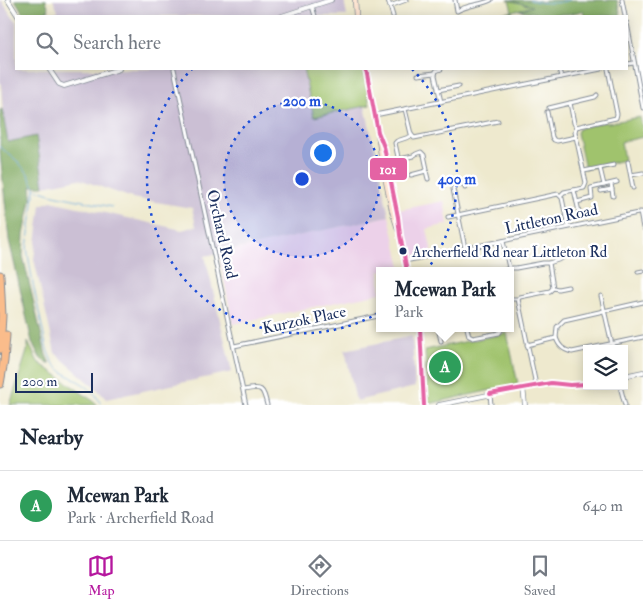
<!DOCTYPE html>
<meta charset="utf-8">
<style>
body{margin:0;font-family:"IM FELL Double Pica",serif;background:#f6f6f7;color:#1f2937}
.controls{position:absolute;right:15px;bottom:15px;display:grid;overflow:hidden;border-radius:0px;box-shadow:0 2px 12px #0003}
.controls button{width:45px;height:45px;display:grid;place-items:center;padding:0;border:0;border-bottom:1px solid #e0e1e3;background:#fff;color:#1f2937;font:25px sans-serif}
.scale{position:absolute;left:15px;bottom:12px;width:78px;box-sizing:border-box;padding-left:5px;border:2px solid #1b2f5e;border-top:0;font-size:14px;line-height:18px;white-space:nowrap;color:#1b2f5e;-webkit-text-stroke:4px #fff;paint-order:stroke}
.you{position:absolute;left:322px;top:152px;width:18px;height:18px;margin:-12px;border:4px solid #fff;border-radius:50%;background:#1a73e8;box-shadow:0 0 0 8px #1a73e833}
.badge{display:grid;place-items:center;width:32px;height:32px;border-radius:50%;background:#b5179e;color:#fff;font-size:16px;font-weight:700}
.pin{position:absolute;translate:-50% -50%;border:2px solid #fff;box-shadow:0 1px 5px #0006}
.popup{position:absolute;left:376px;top:267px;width:138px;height:65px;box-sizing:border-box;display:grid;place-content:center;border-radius:0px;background:#fff;filter:drop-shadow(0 1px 4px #0005);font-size:16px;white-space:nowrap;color:#747a83}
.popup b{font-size:19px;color:#1f2937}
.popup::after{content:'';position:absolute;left:50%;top:100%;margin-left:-10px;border:10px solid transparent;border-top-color:#fff}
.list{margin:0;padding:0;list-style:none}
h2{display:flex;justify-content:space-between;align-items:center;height:65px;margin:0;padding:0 20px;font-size:21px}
h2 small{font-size:16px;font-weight:400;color:#747a83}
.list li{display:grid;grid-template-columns:32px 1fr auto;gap:15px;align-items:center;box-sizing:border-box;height:70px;padding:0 20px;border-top:1px solid #e0e1e3}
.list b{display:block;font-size:19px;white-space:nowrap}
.list p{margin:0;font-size:16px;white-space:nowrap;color:#747a83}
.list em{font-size:16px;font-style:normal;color:#747a83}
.icon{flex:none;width:28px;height:28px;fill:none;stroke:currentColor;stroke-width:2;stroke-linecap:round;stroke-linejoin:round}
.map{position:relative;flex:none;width:643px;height:405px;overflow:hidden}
.search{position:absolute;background:#fff;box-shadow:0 2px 12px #0003;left:15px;right:15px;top:15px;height:55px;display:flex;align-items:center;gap:12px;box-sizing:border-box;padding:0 18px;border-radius:0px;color:#747a83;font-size:19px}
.sheet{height:135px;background:#fff}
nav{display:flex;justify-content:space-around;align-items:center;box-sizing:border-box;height:70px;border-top:1px solid #e0e1e3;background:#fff;font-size:14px;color:#747a83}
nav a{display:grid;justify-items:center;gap:2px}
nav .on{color:#b5179e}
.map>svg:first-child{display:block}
.built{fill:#ecd1e9}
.industrial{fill:#cbbfd4}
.green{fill:#a0c36d;stroke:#5e7966}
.forest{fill:#80a960;stroke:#4e6c5f}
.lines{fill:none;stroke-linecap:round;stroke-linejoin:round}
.stream{stroke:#60a3d5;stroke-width:1}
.minor-casing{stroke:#848c96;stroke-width:5}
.tertiary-casing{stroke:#848c96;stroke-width:5.5}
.secondary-casing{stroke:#848c96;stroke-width:6}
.motorway-casing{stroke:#848c96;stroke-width:9}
.minor{stroke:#fff;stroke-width:3}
.tertiary{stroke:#fff;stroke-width:4}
.secondary{stroke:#fde4d1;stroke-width:4.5}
.motorway{stroke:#fabc8b;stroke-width:7}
.bus-1-casing{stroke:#fff;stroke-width:8}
.bus-2-casing{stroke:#fff;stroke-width:8}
.bus-1{stroke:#e463a4;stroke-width:4}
.bus-2{stroke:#e463a4;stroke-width:4}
.ring{fill:none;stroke:#1d4ed8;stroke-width:2.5;stroke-dasharray:2.5 5}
.bus-dot{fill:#1b2f5e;stroke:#fff;stroke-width:2}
.labels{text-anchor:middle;stroke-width:4.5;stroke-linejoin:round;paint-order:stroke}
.bus-label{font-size:15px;fill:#1b2f5e;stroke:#fff;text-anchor:start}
.street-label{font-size:16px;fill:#1b2f5e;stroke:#fff}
.centre{fill:#1d4ed8;stroke:#fff;stroke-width:2.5}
.ring-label{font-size:15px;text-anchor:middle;font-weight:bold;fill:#1d4ed8;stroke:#fff;stroke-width:4.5;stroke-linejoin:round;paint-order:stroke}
.line-badge{stroke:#fff;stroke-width:2}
.badge-label{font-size:14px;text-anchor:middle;font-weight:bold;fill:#fff}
</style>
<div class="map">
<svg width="643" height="405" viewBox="0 0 643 405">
<rect width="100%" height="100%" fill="#fff"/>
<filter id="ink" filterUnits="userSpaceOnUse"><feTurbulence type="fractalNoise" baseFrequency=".02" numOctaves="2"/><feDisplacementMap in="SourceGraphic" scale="10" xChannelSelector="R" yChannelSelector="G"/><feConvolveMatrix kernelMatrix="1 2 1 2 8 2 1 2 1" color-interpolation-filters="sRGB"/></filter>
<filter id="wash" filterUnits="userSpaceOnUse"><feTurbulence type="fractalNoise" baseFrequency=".0096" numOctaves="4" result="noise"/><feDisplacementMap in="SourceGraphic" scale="20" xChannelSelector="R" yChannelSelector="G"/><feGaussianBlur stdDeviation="1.12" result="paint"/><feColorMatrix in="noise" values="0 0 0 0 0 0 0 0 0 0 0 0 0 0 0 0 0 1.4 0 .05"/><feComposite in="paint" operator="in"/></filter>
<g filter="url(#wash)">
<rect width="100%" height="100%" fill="#eee9ce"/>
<g class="built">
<path d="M 444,201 L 448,224 L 427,229 L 432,252 L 408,257 L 399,210 Z"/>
<path d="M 389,216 L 402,271 L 380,271 L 380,293 L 233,324 L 219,253 Z"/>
</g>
<g class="industrial">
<path d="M 0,0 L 1,0 L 16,22 L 16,69 L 303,69 L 314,117 L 365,106 L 389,216 L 205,256 L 232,372 L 106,399 L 97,389 L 55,353 L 34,259 L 41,205 L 51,201 L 182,230 L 196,226 L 192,208 L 132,198 L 79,179 L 44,186 L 36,137 L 8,143 L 3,114 L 1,84 L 0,81 Z"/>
<path d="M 53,0 L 344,0 L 347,16 L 44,16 L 58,11 Z"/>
<path d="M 412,336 L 415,387 L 356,401 L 345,350 Z"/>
</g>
<g class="green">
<path d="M 509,0 L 532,6 L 531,7 L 512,11 L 513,16 L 492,16 L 492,15 L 512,11 Z"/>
<path d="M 303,69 L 363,69 L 370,105 L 314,117 Z"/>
<path d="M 640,117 L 643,131 L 643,137 L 621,142 L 624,160 L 585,169 L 577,133 L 578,130 L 580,128 L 605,122 L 608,123 Z"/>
<path d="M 507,333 L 518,384 L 429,404 L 428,402 L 425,350 Z"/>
<path d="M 28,342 L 38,362 L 96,403 L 97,405 L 10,405 L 28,348 Z"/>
</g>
<g class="forest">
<path d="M 15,0 L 46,0 L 49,10 L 34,16 L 25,16 Z"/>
<path d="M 508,0 L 534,0 L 544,2 L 545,0 L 617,0 L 621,16 L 584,16 L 583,11 L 569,14 L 544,15 L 519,10 L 531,7 L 532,6 Z"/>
<path d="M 2,109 L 8,142 L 36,136 L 44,186 L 31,186 L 32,195 L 24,235 L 23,256 L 46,355 L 50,364 L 48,364 L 40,358 L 32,342 L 9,240 L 0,153 L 0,110 Z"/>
</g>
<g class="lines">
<g class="stream">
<path d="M 530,0 C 544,4 556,4 570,0"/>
<path d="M 0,147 L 15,159 L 27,172 L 35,188 L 27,248 L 32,279 L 46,346 C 48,352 50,359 54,364 C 67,380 93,382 101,405"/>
<path d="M 35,189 L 54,195 L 112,207"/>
</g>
</g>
</g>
<g filter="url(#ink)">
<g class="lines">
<defs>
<g id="minor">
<path d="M 388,0 L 393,16"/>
<path d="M 455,0 L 457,11 C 467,5 481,5 491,0"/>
<path d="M 622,0 L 625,16"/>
<path d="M 312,6 L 315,16"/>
<path d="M 390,6 L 406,0"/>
<path d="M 627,23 L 643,108"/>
<path d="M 627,64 L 634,63"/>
<path d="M 174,69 L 246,405"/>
<path d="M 559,69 L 561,77"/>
<path d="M 418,75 L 435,73"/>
<path d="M 438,90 L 459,86"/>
<path d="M 441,102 L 435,75 L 436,71 L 441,69"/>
<path d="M 549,108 L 595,97 L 597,95"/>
<path d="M 405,109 L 411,134 L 414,138 L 498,121"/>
<path d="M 547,112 L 552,137 L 554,140 L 557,141 L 576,137"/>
<path d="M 375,115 L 601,69"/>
<path d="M 576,127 L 616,118 L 617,114 L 608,69"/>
<path d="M 628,162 L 633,188"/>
<path d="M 600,168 L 604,185"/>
<path d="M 426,171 L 428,179"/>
<path d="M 584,171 L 614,165"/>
<path d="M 411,175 L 426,171 L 427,169 L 424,155 L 421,152 L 416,154 L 413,156 L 400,159 L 398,157 L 395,143 L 397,141 L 412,136"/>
<path d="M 631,175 L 643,173"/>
<path d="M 464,183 L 465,188"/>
<path d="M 611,184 L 613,196"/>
<path d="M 574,190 L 580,216"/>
<path d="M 601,191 L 612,189"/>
<path d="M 561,195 L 564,192 L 584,188 L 586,183 L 575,132 L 576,127 L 574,123 L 570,103"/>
<path d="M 577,202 L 592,198 L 591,188 L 617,182"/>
<path d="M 640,212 L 643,228"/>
<path d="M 448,217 L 558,194 L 562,198 L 568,227"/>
<path d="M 503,241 L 509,268"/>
<path d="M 465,248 L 453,189 L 455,185 L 469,182"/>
<path d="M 405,261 L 643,212"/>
<path d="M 549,263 L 553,288"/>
<path d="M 504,271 L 509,268 L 516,268 L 543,263 L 549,263 L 561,259"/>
<path d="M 638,272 L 643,271"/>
<path d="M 601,296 L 613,349"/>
<path d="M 510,299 L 518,299 L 520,297 L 550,291 L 553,288 L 558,289 L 568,287"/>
<path d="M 518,299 L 536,385"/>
<path d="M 438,328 L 441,341"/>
<path d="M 467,328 L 469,336 L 473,338 L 499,333 L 502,329"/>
<path d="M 556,338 L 557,327 L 564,320 L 643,302"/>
<path d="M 556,338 C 559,346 563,350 572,352 L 643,337"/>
<path d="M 527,345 L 556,338"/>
<path d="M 234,346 L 378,316"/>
<path d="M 620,386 L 625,405"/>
<path d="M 244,390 C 262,386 263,388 267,405"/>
<path d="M 490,394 L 491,405"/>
</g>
<g id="tertiary">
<path d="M 8,0 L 18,16"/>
<path d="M 282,16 L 331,0"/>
<path d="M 49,69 L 59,84 L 64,86 L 119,69"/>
<path d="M 624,376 L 643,372"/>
<path d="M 523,387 L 525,405"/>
<path d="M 439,405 L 542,384 C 557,382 571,386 587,384"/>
</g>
<g id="secondary">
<path d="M 355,0 L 356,16"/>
<path d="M 366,69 L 378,132 L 382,162 L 392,210 L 400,235 L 407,271"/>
<path d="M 380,136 L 384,147 L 398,217 L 399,229"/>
<path d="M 420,328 L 424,405"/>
</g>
<g id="motorway">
<path d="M 0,275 L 2,316 L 0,349"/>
<path d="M 0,384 L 4,361 L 6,335"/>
</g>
</defs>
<use href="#minor" class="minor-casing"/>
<use href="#tertiary" class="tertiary-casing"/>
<use href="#secondary" class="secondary-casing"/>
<use href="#motorway" class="motorway-casing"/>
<use href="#minor" class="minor"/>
<use href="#tertiary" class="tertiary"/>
<use href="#secondary" class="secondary"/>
<use href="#motorway" class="motorway"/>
<defs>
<g id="bus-1">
<path d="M 366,69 L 378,132 L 384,147 L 398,217 L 400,235 L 407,271"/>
<path d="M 420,328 L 424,405"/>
</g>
<path id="bus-2" d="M 490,394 L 551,383 L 570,385 L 587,384"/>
</defs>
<use href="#bus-1" class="bus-1-casing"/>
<use href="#bus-2" class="bus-2-casing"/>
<use href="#bus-1" class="bus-1"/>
<use href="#bus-2" class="bus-2"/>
</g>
</g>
<circle cx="302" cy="179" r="78" fill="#1d4ed8" fill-opacity=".12"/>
<g class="ring">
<circle cx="302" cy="179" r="78"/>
<path d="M412 69A155 155 0 1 1 192 69"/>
</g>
<circle class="bus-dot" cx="403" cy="251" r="4.5"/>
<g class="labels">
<g class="bus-label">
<text x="412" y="257">Archerfield Rd near Littleton Rd</text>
</g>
<g class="street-label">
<text transform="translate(551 218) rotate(-12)" y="6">Littleton Road</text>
<text transform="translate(223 234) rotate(77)" y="6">Orchard Road</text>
<text transform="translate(304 319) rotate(-12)" y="6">Kurzok Place</text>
</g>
</g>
<circle cx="302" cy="179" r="8" class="centre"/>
<g class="ring-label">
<text x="302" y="106">200 m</text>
<text x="457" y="184">400 m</text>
</g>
<rect class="line-badge" x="369" y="157" width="39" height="24" rx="5" fill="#e463a4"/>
<g class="badge-label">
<text x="388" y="174">101</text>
</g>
</svg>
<div class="controls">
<button><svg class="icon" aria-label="layers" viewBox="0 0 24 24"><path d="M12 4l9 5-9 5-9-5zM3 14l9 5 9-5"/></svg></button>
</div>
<div class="scale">200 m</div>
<div class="you"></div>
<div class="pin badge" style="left:445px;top:367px;background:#2e9e5b">A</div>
<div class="popup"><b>Mcewan Park</b>Park</div>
<div class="search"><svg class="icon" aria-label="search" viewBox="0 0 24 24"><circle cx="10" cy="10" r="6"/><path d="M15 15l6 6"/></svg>Search here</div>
</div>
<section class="sheet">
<h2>Nearby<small></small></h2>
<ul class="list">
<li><span class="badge" style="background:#2e9e5b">A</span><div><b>Mcewan Park</b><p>Park · Archerfield Road</p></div><em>640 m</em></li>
</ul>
</section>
<nav>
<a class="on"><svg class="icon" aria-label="map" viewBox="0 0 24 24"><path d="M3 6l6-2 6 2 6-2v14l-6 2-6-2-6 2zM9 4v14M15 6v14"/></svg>Map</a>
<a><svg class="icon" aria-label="directions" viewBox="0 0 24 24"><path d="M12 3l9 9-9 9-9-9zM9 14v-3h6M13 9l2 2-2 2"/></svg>Directions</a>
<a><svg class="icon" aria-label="saved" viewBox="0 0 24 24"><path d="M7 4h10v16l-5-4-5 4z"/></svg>Saved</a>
</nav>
